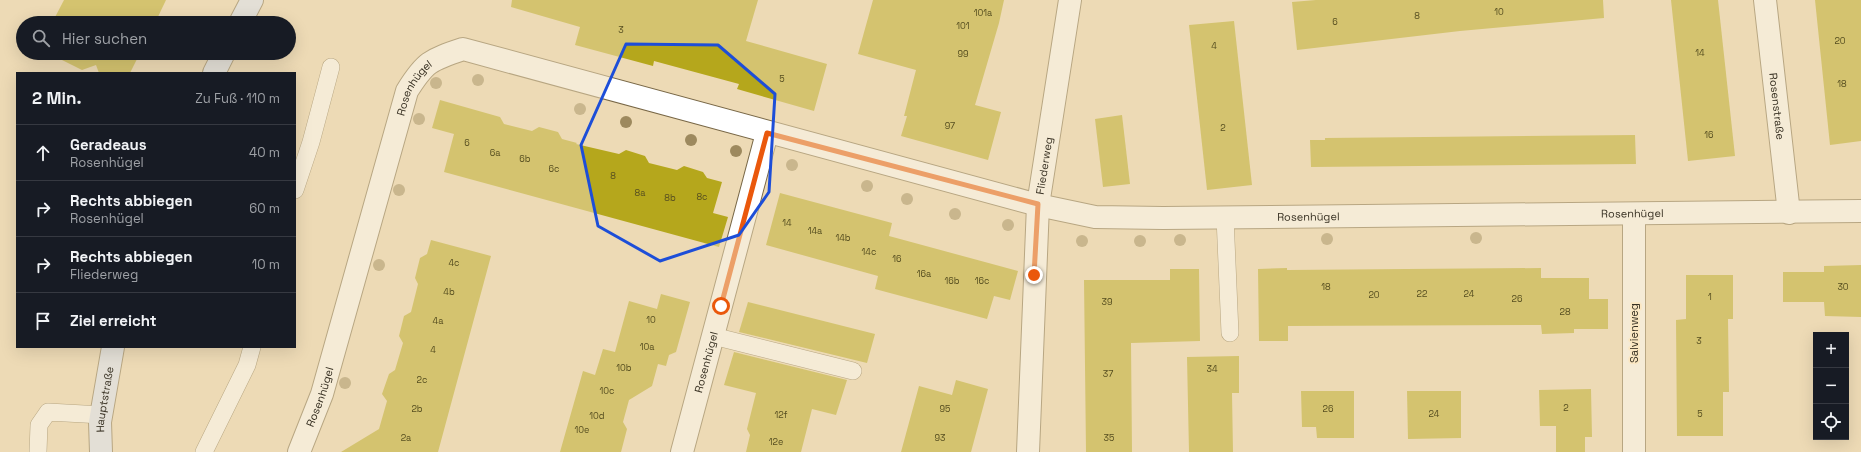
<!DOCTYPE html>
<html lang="de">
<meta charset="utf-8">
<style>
body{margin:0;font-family:"Space Grotesk",sans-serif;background:#242831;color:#f1f3f6}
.controls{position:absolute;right:12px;bottom:12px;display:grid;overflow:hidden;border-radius:0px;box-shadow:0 4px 16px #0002}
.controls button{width:36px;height:36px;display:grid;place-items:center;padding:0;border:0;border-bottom:1px solid #363941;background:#171b24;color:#f1f3f6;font:20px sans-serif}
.stop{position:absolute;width:12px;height:12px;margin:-9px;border:3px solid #ea580c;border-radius:50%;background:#fff}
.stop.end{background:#ea580c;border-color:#fff;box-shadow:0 1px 4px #0008}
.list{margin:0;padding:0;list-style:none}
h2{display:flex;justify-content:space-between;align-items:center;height:52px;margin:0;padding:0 16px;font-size:17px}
h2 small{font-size:13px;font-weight:400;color:#9ea1a6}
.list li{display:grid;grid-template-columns:26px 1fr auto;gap:12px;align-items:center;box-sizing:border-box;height:56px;padding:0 16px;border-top:1px solid #363941}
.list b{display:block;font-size:15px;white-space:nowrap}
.list p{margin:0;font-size:13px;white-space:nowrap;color:#9ea1a6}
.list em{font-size:13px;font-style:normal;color:#9ea1a6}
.icon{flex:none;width:22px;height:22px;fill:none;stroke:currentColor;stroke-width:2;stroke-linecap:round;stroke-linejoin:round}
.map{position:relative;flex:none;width:1861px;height:452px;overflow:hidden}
.search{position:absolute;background:#171b24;box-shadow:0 4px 16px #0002;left:16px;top:16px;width:280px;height:44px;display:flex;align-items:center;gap:10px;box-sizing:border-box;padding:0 14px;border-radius:22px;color:#9ea1a6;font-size:15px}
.panel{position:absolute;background:#171b24;box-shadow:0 4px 16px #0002;left:16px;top:72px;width:280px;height:276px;border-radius:0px}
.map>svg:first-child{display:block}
.building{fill:#b5a71c}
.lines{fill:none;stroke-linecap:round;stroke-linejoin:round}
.service-casing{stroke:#786746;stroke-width:18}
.minor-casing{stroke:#786746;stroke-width:24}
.secondary-casing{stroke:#786746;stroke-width:24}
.service{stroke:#fff;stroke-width:17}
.minor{stroke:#fff;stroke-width:22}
.secondary{stroke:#d8e5fe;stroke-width:22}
.tree{fill:#9d895e}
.route{stroke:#ea580c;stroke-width:5}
.marked{fill:none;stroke:#1d4ed8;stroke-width:3;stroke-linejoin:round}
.labels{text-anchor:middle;stroke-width:3.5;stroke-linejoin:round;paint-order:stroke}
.number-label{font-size:9px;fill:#564e20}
.street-label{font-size:11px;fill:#373022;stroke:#fbe7c2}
</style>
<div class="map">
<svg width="1861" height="452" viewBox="0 0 1861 452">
<rect width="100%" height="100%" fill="#eddab5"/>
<g class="building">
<path d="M 64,0 L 166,0 L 155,23 L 52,23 Z"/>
<path d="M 512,0 L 758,0 L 746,41 L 827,64 L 814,111 L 737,89 L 739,84 L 654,61 L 653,66 L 575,45 L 580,27 L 511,7 Z"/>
<path d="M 873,0 L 1004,0 L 999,23 L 975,105 L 1001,112 L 988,160 L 901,136 L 907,116 L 904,116 L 916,70 L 858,54 Z"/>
<path d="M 1316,0 L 1603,0 L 1604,18 L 1460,31 L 1297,50 L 1292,2 Z"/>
<path d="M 1671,0 L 1718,0 L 1735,156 L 1688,161 Z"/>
<path d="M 1815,0 L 1861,0 L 1861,141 L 1830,145 Z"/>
<path d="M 1234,21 L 1252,185 L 1207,190 L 1189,25 Z"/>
<path d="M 48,53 L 140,53 L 130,73 L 99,73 L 96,65 L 82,70 Z"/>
<path d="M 440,100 L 500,117 L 504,124 L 532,131 L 539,127 L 558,132 L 562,139 L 577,143 L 576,144 L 619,154 L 626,150 L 645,156 L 649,163 L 677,170 L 684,166 L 703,172 L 707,178 L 722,182 L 713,213 L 728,217 L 719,247 L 444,172 L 454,134 L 432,128 Z"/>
<path d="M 1122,115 L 1130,184 L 1103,187 L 1095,119 Z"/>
<path d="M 1635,135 L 1636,164 L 1311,167 L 1310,140 L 1325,140 L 1325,138 Z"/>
<path d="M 780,193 L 892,223 L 889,236 L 1018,271 L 1010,300 L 994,296 L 987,319 L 875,289 L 878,276 L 766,245 Z"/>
<path d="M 431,240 L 491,256 L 438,452 L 341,452 L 379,429 L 387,401 L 382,394 L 389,374 L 395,370 L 403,343 L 399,336 L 404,316 L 411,312 L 418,284 L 415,278 L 420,258 L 427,254 Z"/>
<path d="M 1861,265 L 1861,317 L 1825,316 L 1824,302 L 1783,302 L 1783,272 L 1824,272 L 1824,266 Z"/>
<path d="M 1287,268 L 1287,270 L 1541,268 L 1541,278 L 1589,278 L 1589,299 L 1608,299 L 1608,329 L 1574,329 L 1574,333 L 1542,334 L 1541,325 L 1288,326 L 1288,341 L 1259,341 L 1258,269 Z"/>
<path d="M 1170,269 L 1199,269 L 1200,341 L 1131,343 L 1132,452 L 1086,452 L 1084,280 L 1170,280 Z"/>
<path d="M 1686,275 L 1733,275 L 1733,319 L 1728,319 L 1729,392 L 1723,392 L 1723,436 L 1677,436 L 1676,320 L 1686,319 Z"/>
<path d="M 661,294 L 690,302 L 676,352 L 669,355 L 666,366 L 658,364 L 652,386 L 629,400 L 623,422 L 627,429 L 621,452 L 560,452 L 583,371 L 595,375 L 603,349 L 615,352 L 629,301 L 657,309 Z"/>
<path d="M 748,302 L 875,334 L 867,363 L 739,332 Z"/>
<path d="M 734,352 L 847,380 L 836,415 L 812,409 L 801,452 L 746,452 L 750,435 L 747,429 L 756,393 L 724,385 Z"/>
<path d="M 1239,356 L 1239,393 L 1232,393 L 1233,452 L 1189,452 L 1187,357 Z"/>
<path d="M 956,380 L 988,389 L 971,452 L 901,452 L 919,386 L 952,395 Z"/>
<path d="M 1591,389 L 1592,437 L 1585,437 L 1585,452 L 1556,452 L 1556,426 L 1540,426 L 1539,390 Z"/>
<path d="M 1301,391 L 1354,391 L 1354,438 L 1317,438 L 1316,427 L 1302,427 Z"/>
<path d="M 1407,391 L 1461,391 L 1461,438 L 1408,439 Z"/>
</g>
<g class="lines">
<defs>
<g id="service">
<path d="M 295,190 L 311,142 L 331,67"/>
<path d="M 1225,217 L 1230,333"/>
<path d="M 713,336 L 853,371"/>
<path d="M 38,452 L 39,425 L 48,412 L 102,415"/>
<path d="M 204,452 L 247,365 L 252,347"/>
</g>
<g id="minor">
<path id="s1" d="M 1765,0 L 1789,213"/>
<path id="s2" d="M 299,452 L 322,394 L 407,91 C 425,62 430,60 463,49 L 1038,205 L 1095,217 L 1163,218 L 1861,211"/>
<path id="s3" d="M 682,452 L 767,133"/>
<path id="s4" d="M 1028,452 L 1038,205 L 1070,0"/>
<path d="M 1634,452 L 1634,214"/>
</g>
<g id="secondary">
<path d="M 240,23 L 252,0"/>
<path d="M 214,73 L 224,53"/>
<path id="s5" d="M 101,452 L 100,422 L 113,347"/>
</g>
</defs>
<use href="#service" class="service-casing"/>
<use href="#minor" class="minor-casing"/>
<use href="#secondary" class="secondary-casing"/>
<use href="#service" class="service"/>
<use href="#minor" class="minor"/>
<use href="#secondary" class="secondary"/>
</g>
<g class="tree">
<circle cx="478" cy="80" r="6"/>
<circle cx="436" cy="83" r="6"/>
<circle cx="580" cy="109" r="6"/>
<circle cx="419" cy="119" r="6"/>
<circle cx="626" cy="122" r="6"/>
<circle cx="691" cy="140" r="6"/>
<circle cx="736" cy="151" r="6"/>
<circle cx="792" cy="165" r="6"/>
<circle cx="867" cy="186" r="6"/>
<circle cx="399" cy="190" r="6"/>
<circle cx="907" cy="199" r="6"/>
<circle cx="955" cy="214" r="6"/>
<circle cx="1008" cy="225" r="6"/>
<circle cx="1476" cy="238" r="6"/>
<circle cx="1327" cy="239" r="6"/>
<circle cx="1180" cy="240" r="6"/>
<circle cx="1082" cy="241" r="6"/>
<circle cx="1140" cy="241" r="6"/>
<circle cx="379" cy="265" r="6"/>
<circle cx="345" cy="383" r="6"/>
</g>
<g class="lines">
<path class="route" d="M 721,306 L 767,133 L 1038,204 L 1034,275"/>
</g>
<path d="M0 0H1861V452H0ZM 626,44 L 718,45 L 775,94 L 769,192 L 739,235 L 660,261 L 598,226 L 581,145 Z" fill="#eddab5" fill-opacity=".55" fill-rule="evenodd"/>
<path class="marked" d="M 626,44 L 718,45 L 775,94 L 769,192 L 739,235 L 660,261 L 598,226 L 581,145 Z"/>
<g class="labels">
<g class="number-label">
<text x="1499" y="15">10</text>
<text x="983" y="16">101a</text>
<text x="1417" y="19">8</text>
<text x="1335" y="25">6</text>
<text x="963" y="29">101</text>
<text x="621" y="33">3</text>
<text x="1840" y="44">20</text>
<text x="1214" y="49">4</text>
<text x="1700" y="56">14</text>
<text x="963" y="57">99</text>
<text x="782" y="82">5</text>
<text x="1842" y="87">18</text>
<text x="950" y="129">97</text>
<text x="1223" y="131">2</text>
<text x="1709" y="138">16</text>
<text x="467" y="146">6</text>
<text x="495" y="156">6a</text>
<text x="525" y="162">6b</text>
<text x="554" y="172">6c</text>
<text x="613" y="179">8</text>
<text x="640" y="196">8a</text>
<text x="702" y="200">8c</text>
<text x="670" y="201">8b</text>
<text x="787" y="226">14</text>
<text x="815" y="234">14a</text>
<text x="843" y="241">14b</text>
<text x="869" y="255">14c</text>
<text x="897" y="262">16</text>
<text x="454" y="266">4c</text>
<text x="924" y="277">16a</text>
<text x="952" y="284">16b</text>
<text x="982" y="284">16c</text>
<text x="1326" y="290">18</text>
<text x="1843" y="290">30</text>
<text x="449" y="295">4b</text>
<text x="1422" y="297">22</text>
<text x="1469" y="297">24</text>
<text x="1374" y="298">20</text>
<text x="1710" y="300">1</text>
<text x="1517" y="302">26</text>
<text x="1107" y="305">39</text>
<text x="1565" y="315">28</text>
<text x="651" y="323">10</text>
<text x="438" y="324">4a</text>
<text x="1699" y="344">3</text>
<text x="647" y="350">10a</text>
<text x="433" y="353">4</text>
<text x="624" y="371">10b</text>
<text x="1212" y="372">34</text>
<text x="1108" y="377">37</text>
<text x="422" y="383">2c</text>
<text x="607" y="394">10c</text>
<text x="1566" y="411">2</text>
<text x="417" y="412">2b</text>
<text x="945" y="412">95</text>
<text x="1328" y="412">26</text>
<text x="1434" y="417">24</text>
<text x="1700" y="417">5</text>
<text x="781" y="418">12f</text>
<text x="597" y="419">10d</text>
<text x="582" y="433">10e</text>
<text x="406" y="441">2a</text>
<text x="940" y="441">93</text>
<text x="1109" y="441">35</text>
<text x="776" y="445">12e</text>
</g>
<g class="street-label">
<text dy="4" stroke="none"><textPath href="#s2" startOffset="383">Rosenhügel</textPath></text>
<text dy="4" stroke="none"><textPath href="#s1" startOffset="107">Rosenstraße</textPath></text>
<text dy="4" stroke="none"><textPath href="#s4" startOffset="287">Fliederweg</textPath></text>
<text dy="4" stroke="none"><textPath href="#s2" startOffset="1641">Rosenhügel</textPath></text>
<text dy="4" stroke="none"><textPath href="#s2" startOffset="1317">Rosenhügel</textPath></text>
<text transform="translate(1634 333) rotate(-90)" y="4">Salvienweg</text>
<text dy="4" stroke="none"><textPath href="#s3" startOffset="93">Rosenhügel</textPath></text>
<text dy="4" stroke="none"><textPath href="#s2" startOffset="59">Rosenhügel</textPath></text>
<text dy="4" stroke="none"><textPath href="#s5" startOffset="53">Hauptstraße</textPath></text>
</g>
</g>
</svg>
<div class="controls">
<button>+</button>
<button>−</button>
<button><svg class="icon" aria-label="locate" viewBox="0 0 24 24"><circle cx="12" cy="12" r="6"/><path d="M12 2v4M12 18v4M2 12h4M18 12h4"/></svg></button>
</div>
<div class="stop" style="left:721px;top:306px"></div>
<div class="stop end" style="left:1034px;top:275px"></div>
<div class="search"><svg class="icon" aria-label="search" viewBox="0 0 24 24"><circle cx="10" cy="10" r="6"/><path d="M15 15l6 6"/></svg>Hier suchen</div>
<section class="panel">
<h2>2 Min.<small>Zu Fuß · 110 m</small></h2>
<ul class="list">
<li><svg class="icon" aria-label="ahead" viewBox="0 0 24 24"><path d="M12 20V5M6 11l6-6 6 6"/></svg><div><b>Geradeaus</b><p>Rosenhügel</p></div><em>40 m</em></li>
<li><svg class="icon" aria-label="right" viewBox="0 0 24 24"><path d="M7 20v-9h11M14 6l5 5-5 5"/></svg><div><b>Rechts abbiegen</b><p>Rosenhügel</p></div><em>60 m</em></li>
<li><svg class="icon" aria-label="right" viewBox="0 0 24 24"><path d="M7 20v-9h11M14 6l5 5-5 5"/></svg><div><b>Rechts abbiegen</b><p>Fliederweg</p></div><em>10 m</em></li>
<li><svg class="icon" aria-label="arrive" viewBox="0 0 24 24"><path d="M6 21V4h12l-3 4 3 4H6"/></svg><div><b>Ziel erreicht</b></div></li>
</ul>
</section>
</div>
